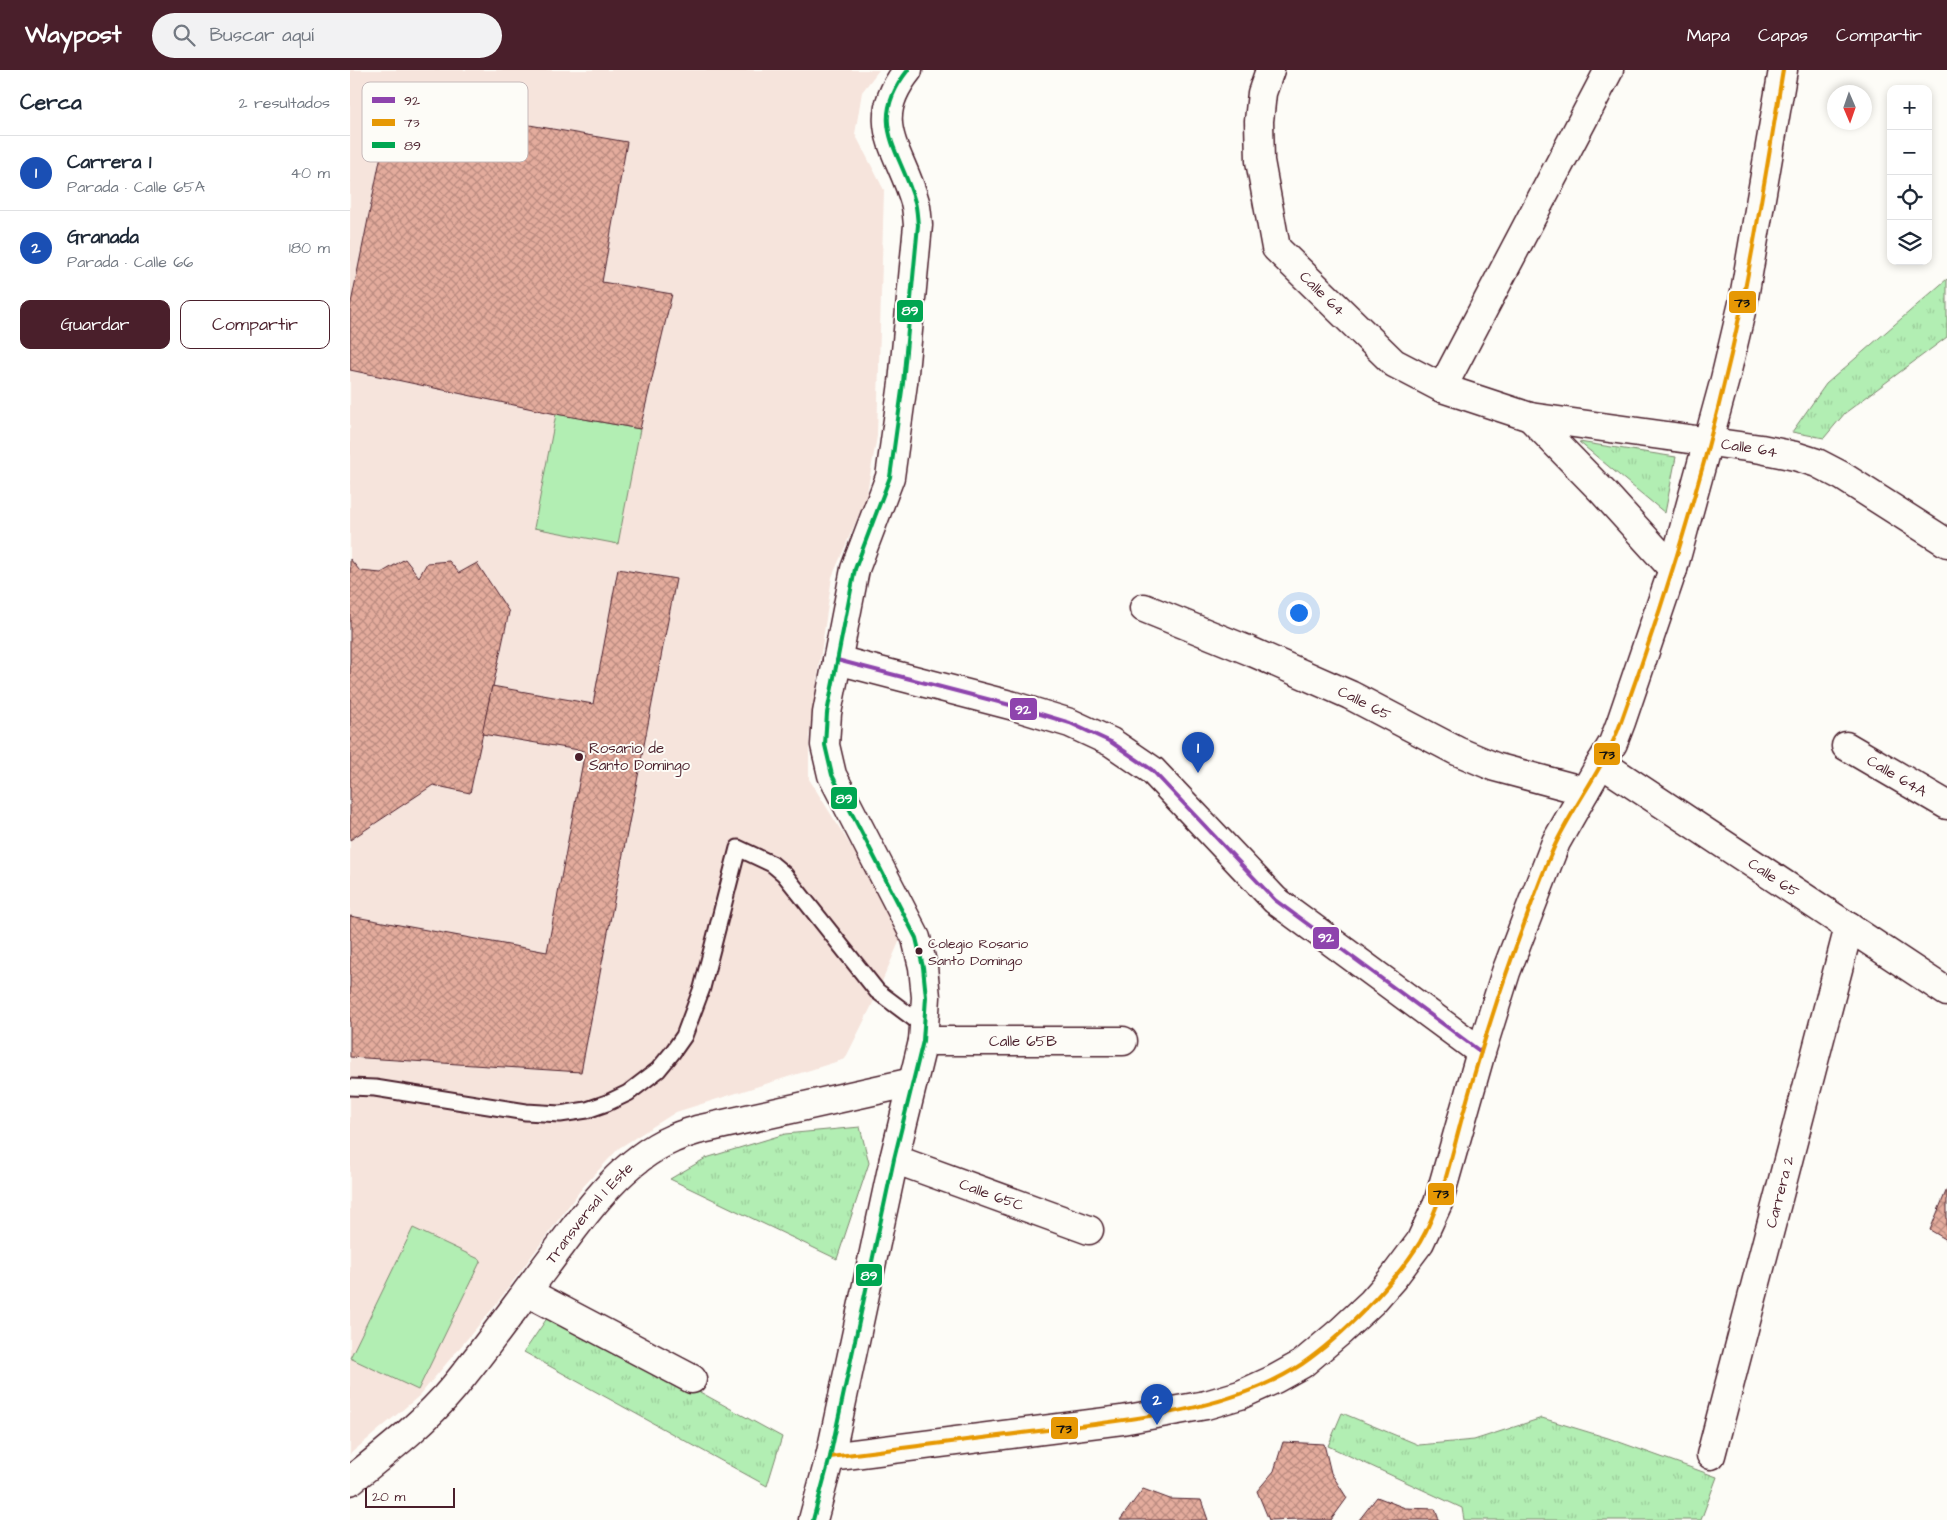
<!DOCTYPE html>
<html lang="es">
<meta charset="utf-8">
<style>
body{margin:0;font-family:"Architects Daughter",sans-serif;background:#f2f2f3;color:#1f2937}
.controls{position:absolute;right:15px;top:15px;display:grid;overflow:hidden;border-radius:10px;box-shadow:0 2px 8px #0003}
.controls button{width:45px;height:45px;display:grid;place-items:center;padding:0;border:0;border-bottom:1px solid #e0e1e3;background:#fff;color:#1f2937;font:25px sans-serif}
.compass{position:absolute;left:1477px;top:15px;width:45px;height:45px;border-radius:50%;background:#fff;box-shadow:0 2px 8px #0003;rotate:178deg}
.scale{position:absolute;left:15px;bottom:12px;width:90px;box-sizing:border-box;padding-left:5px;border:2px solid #4a1f2b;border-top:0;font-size:14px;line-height:18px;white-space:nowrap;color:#4a1f2b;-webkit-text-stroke:4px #fdfcf7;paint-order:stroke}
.you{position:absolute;left:948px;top:542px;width:18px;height:18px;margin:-12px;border:4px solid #fff;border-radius:50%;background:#1a73e8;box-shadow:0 0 0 8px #1a73e833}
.badge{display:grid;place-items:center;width:32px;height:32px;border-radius:50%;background:#4a1f2b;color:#fff;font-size:16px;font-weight:700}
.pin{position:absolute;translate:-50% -41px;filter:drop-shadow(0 1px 2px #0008)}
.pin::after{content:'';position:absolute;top:26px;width:18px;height:15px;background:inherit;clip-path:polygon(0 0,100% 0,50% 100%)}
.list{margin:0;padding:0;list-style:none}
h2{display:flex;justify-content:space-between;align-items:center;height:65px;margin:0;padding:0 20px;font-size:21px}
h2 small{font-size:16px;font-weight:400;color:#747a83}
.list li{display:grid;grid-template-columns:32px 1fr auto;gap:15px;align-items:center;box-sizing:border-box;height:75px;padding:0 20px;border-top:1px solid #e0e1e3}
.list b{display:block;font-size:19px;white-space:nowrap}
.list p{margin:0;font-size:16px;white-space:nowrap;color:#747a83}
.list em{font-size:16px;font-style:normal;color:#747a83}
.actions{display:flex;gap:10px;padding:15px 20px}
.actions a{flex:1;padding:11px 0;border:1px solid #4a1f2b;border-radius:10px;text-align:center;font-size:18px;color:#4a1f2b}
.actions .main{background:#4a1f2b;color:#fff}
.icon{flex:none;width:28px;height:28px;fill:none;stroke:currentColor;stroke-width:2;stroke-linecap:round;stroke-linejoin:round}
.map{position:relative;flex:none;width:1597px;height:1450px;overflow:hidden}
header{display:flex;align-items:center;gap:30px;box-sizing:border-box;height:70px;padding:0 25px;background:#4a1f2b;color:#fff}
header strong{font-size:24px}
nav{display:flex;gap:28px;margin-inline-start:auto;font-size:18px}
.search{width:350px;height:45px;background:#f2f2f3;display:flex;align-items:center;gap:12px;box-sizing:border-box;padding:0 18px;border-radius:28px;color:#747a83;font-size:19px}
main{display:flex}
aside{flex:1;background:#fff}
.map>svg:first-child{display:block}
.built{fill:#f6e4dc}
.grass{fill:url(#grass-tufts);stroke:#7e866f}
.garden{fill:#b2eeb3;stroke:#7e866f}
.building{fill:url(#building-cross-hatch);stroke:#4a1f2b}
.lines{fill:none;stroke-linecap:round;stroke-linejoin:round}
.service-casing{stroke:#4a1f2b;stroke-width:19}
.minor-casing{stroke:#4a1f2b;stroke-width:31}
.tertiary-casing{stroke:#4a1f2b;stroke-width:31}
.service{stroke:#fdfcf7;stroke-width:15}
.minor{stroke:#fdfcf7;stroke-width:28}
.tertiary{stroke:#fdfcf7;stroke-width:28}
.bus-1-casing{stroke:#fdfcf7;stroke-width:8}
.bus-2-casing{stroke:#fdfcf7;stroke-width:8}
.bus-3-casing{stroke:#fdfcf7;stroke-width:8}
.bus-1{stroke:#8e44ad;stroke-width:4}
.bus-2{stroke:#e69804;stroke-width:4}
.bus-3{stroke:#00a651;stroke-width:4}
.poi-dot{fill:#4a1f2b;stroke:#fdfcf7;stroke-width:2}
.labels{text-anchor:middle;stroke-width:4;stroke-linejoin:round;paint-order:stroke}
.bus-label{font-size:14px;fill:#4a1f2b;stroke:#fdfcf7;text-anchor:start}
.street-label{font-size:15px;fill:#4a1f2b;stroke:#fdfcf7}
.poi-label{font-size:15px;fill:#4a1f2b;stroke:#fdfcf7;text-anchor:start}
.key{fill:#fdfcf7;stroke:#c7baba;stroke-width:1}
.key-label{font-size:14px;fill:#4a1f2b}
.line-badge{stroke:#fdfcf7;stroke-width:2}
.badge-label{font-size:14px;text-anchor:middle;font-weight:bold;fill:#fff}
.pale-badge-label{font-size:14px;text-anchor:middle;font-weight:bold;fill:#111}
</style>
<header>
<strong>Waypost</strong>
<div class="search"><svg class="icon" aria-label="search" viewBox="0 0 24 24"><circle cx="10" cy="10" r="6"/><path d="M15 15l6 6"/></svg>Buscar aquí</div>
<nav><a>Mapa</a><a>Capas</a><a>Compartir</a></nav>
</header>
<main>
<aside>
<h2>Cerca<small>2 resultados</small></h2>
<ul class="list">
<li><span class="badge" style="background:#1a4fb4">1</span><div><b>Carrera 1</b><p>Parada · Calle 65A</p></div><em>40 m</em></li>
<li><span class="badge" style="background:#1a4fb4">2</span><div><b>Granada</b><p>Parada · Calle 66</p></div><em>180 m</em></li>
</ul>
<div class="actions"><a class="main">Guardar</a><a>Compartir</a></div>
</aside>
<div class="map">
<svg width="1597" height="1450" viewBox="0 0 1597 1450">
<defs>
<pattern id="grass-tufts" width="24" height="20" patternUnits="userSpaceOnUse" patternTransform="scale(1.25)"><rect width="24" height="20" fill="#b2eeb3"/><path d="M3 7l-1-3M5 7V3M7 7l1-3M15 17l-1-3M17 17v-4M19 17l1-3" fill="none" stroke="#9bcc9a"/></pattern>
<pattern id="building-cross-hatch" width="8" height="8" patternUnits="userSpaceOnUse" patternTransform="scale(1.25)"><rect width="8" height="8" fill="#e4ac9d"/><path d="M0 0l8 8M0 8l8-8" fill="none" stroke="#bb8b80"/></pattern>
</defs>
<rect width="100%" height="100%" fill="#fdfcf7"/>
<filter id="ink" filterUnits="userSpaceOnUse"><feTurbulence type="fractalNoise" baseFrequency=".02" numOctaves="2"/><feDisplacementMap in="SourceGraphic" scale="10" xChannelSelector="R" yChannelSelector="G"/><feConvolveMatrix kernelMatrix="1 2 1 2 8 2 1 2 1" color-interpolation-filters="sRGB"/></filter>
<g filter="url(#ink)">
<path class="built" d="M 0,0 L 529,0 L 512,22 L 505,64 L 534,120 L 527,366 L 516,428 L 482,507 L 459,666 L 459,709 L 507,786 L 552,865 L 522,935 L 495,989 L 326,1042 L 269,1078 L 232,1118 L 144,1237 L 69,1326 L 0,1384 Z"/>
<g class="grass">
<path d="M 1597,209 L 1597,267 L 1495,343 L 1474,368 L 1442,362 L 1476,314 Z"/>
<path d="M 1229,372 L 1326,387 L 1315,443 Z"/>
<path d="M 510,1057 L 519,1093 L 487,1189 L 320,1109 L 356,1088 L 435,1064 Z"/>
<path d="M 202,1241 L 432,1367 L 417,1416 L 174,1282 Z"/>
<path d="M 992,1343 L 1069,1375 L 1124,1370 L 1192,1348 L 1258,1368 L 1367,1407 L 1351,1450 L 1114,1450 L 1112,1438 L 978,1376 Z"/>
</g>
<g class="garden">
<path d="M 206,344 L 290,359 L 268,474 L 184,458 Z"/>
<path d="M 63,1158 L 131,1190 L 68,1320 L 0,1288 Z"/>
</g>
<g class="building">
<path d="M 42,31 L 277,72 L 252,212 L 322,224 L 290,359 L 206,344 L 0,300 L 0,238 Z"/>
<path d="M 0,489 L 10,501 L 31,503 L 55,489 L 69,507 L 77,493 L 99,491 L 109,503 L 127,493 L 159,542 L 120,723 L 83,715 L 0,770 Z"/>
<path d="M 268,499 L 326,509 L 231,1002 L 0,987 L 0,846 L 197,882 L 235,681 L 132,664 L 142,616 L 243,634 Z"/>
<path d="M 1597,1119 L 1597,1170 L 1580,1160 Z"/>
<path d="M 933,1372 L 974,1374 L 981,1403 L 997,1428 L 981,1450 L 951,1449 L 919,1450 L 907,1421 L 924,1401 Z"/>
<path d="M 793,1419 L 820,1429 L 851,1430 L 858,1450 L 770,1450 Z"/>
<path d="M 1027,1427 L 1055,1438 L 1085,1439 L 1089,1450 L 1009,1450 Z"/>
</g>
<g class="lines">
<defs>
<path id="service" d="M 0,1017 L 25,1018 L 176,1042 L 210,1044 L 237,1040 L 257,1033 L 278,1023 L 308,1000 L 322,983 L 334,966 L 352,918 L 388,778 L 422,794 L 434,804 L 527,921 L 575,957"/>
<g id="minor">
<path id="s1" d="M 920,0 L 912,23 L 909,51 L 910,91 L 926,178 L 1044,293 L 1092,318 L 1180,347 L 1411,379 L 1445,386 L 1467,393 L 1492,406 L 1597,473"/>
<path d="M 1092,318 L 1259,0"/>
<path d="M 1180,347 L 1254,423 L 1323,499"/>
<path id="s2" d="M 794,538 L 900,581 L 1000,625 L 1107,681 L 1145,697 L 1235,721"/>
<path d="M 487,590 L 664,636 L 720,653 L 761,672 L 802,700 L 925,830 L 1131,982"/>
<path id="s3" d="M 1496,676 L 1597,735"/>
<path id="s4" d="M 573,971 L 773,971"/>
<path id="s5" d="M 544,1089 L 739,1160"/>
<path d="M 177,1222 L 342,1309"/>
<path id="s6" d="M 1361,1385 L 1499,857"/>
<path d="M 480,1387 L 772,1350 L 856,1335 L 890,1325 L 925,1309 L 952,1294 L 991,1261 L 1022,1232 L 1043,1208 L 1070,1172 L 1088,1133 L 1131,982 L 1156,902 L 1179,842 L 1206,772 L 1251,693"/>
<path id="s7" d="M 0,1411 C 36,1382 74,1353 104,1317 C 136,1278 165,1237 195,1197 C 229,1152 268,1092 322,1069 C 330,1065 338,1063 347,1060 L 563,1012"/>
<path d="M 463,1450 L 480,1387 L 544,1089 L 573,971 L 576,927 L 573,897 L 566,868 L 482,705 L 475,675 L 477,643 L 505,499 L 540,407 L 553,313 L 568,155 C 567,147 567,139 565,132 C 550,79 516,53 558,0"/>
</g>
<g id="tertiary">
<path id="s8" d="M 1433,0 L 1393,233 L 1375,309 L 1323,499 L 1271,652 L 1263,673 L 1251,693 L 1597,922"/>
</g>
</defs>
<use href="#service" class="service-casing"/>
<use href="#minor" class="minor-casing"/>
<use href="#tertiary" class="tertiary-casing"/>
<use href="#service" class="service"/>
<use href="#minor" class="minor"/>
<use href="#tertiary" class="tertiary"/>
<defs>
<path id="bus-1" d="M 487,590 L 664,636 L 720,653 L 761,672 L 802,700 L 925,830 L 1131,982"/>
<path id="bus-2" d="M 480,1387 C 553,1378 625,1369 697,1360 C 780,1349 880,1342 952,1294 C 991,1267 1045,1213 1070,1172 C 1093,1132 1102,1082 1115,1037 C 1132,976 1151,916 1173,857 C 1184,828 1194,797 1208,769 C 1228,729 1256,694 1271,652 C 1320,517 1363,374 1392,234 C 1408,156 1420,78 1433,0"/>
<path id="bus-3" d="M 463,1450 L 480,1387 L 544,1089 L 573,971 L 576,927 L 573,897 L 566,868 L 482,705 L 475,675 L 477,643 L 505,499 L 540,407 L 553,313 L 568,155 C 567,147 567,139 565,132 C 550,79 516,53 558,0"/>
</defs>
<use href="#bus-1" class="bus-1-casing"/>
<use href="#bus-2" class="bus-2-casing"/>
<use href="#bus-3" class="bus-3-casing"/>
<use href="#bus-1" class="bus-1"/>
<use href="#bus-2" class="bus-2"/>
<use href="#bus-3" class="bus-3"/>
</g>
</g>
<g class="poi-dot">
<circle cx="229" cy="687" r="5"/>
<circle cx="569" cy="881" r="4.5"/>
</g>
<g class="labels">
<g class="bus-label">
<text x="578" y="878">Colegio Rosario<tspan x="578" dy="17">Santo Domingo</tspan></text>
</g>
<g class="street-label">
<text dy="5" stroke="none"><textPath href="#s1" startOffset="246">Calle 64</textPath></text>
<text dy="5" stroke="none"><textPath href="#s1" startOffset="714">Calle 64</textPath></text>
<text dy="5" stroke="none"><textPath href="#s2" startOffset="240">Calle 65</textPath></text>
<text dy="5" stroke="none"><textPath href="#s3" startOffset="59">Calle 64A</textPath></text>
<text dy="5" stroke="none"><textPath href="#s8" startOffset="926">Calle 65</textPath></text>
<text dy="5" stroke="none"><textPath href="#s4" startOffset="100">Calle 65B</textPath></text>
<text dy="5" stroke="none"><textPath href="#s6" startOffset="272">Carrera 2</textPath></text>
<text dy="5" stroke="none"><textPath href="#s5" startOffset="104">Calle 65C</textPath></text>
<text dy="5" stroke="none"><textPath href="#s7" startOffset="361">Transversal 1 Este</textPath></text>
</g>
<g class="poi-label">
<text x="239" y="683">Rosario de<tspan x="239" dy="17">Santo Domingo</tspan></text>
</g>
</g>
<rect x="12" y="12" width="166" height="80" rx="8" class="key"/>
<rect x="22" y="27" width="23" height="6" fill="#8e44ad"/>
<rect x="22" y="49" width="23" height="7" fill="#e69804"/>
<rect x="22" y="72" width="23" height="6" fill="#00a651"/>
<g class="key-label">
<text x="54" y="35">92</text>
<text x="54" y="57">73</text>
<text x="54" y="80">89</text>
</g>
<g class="line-badge">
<rect x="1378" y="220" width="29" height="24" rx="5" fill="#e69804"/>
<rect x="546" y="229" width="28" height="24" rx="5" fill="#00a651"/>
<rect x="659" y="627" width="29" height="24" rx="5" fill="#8e44ad"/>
<rect x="1243" y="672" width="28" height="24" rx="5" fill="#e69804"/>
<rect x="480" y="716" width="28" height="24" rx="5" fill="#00a651"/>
<rect x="962" y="856" width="28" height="24" rx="5" fill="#8e44ad"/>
<rect x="1077" y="1112" width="28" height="24" rx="5" fill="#e69804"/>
<rect x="505" y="1193" width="28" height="24" rx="5" fill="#00a651"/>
<rect x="700" y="1346" width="29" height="24" rx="5" fill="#e69804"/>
</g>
<g class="badge-label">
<text x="560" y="245">89</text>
<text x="673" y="644">92</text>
<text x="494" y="733">89</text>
<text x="976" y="872">92</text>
<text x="519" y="1210">89</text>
</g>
<g class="pale-badge-label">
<text x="1392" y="237">73</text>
<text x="1257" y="689">73</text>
<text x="1091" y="1128">73</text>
<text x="714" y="1363">73</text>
</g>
</svg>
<div class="controls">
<button>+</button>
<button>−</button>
<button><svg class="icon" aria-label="locate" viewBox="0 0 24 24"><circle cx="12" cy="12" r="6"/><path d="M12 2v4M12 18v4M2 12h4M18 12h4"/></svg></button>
<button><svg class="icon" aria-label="layers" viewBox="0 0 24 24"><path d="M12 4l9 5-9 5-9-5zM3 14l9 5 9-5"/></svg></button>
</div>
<svg class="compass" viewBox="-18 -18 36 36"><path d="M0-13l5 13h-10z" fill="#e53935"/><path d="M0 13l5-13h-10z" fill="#747a83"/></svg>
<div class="scale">20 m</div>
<div class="you"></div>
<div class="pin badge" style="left:848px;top:703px;background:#1a4fb4">1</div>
<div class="pin badge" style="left:807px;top:1355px;background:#1a4fb4">2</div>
</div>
</main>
